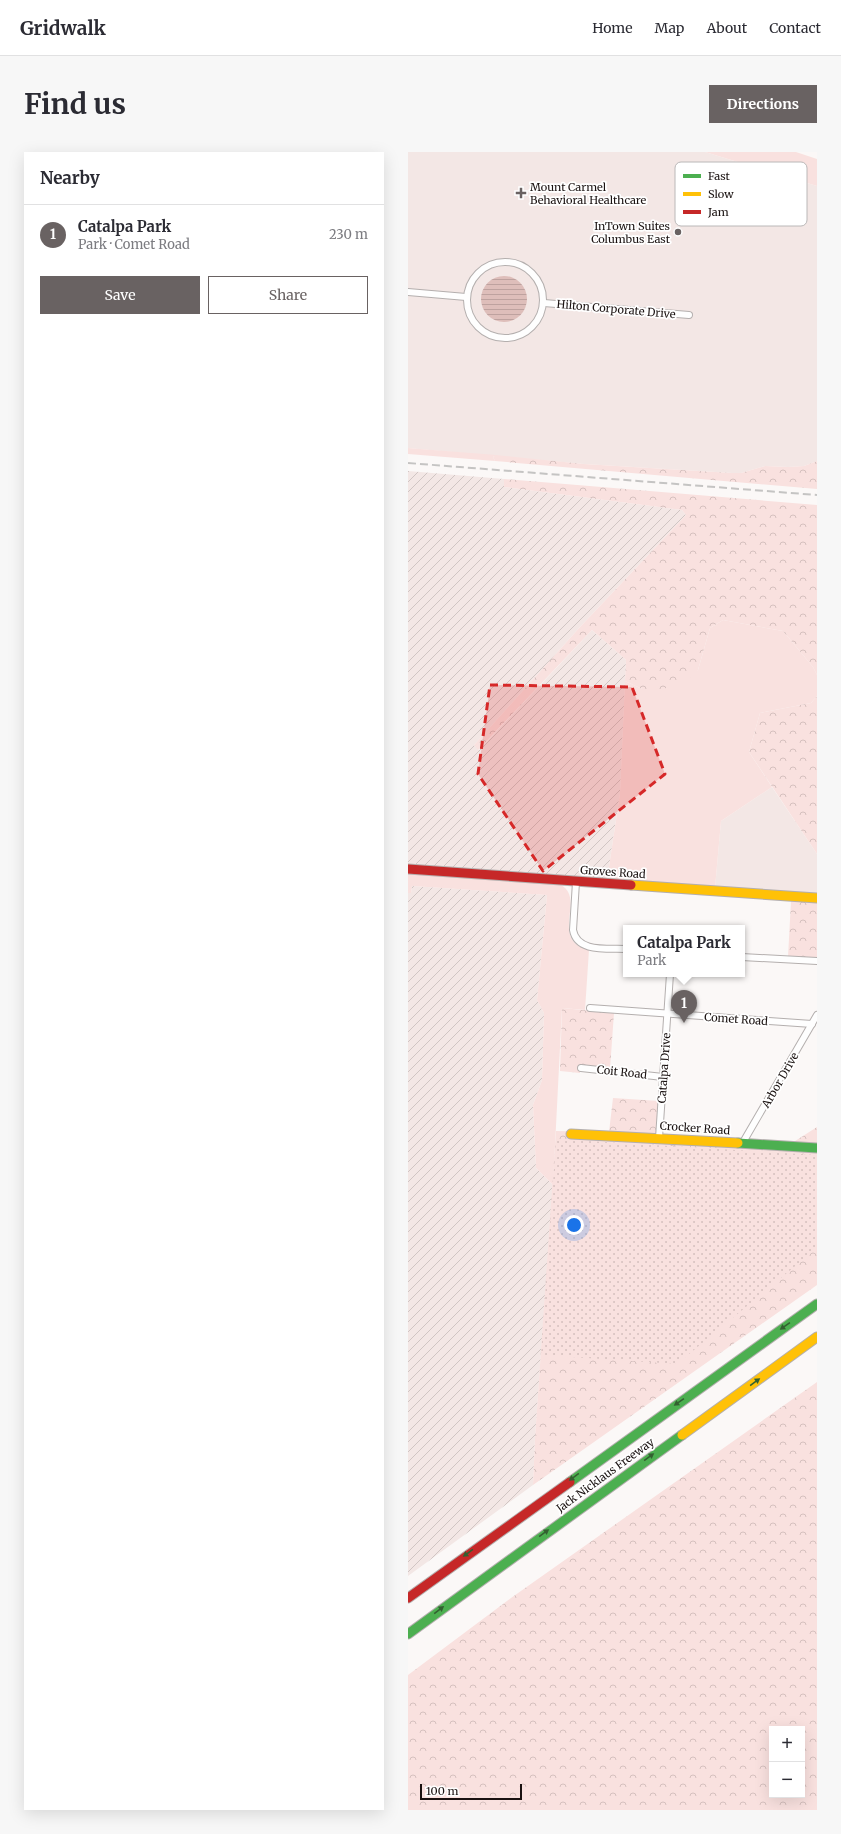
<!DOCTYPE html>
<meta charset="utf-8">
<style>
body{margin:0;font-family:Merriweather,serif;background:#f7f7f7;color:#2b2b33}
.controls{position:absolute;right:12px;bottom:12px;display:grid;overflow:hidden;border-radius:0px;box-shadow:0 4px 16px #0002}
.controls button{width:36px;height:36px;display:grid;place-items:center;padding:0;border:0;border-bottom:1px solid #e1e1e2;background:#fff;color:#2b2b33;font:20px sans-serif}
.scale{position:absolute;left:12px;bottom:10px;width:102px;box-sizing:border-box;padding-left:4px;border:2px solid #1a1211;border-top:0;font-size:11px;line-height:14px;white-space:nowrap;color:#1a1211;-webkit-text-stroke:3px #fff;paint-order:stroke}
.you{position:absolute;left:166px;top:1073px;width:14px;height:14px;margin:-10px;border:3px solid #fff;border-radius:50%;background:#1a73e8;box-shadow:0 0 0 6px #1a73e833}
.badge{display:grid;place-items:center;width:26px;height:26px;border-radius:50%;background:#696262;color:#fff;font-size:13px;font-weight:700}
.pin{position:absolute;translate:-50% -33px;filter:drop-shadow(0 1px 2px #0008)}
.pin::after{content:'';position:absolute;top:21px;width:14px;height:12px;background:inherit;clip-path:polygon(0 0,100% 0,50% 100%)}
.popup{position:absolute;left:215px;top:773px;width:122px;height:52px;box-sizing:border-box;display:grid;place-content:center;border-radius:0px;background:#fff;filter:drop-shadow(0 1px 3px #0005);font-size:13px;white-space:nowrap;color:#7c7c81}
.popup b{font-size:15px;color:#2b2b33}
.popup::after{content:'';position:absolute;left:50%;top:100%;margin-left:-8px;border:8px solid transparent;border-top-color:#fff}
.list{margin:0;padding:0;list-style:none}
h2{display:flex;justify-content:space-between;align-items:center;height:52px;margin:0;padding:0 16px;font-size:17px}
h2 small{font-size:13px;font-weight:400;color:#7c7c81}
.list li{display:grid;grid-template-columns:26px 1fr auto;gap:12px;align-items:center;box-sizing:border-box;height:60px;padding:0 16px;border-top:1px solid #e1e1e2}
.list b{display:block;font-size:15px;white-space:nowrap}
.list p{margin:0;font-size:13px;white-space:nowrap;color:#7c7c81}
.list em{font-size:13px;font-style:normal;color:#7c7c81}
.actions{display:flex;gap:8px;padding:12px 16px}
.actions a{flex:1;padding:9px 0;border:1px solid #696262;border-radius:0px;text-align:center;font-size:14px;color:#696262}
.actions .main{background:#696262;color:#fff}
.map{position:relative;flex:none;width:409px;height:1658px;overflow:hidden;border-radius:0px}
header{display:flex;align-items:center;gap:24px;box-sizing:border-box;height:56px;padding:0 20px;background:#fff;border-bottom:1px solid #e1e1e2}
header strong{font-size:19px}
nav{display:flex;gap:22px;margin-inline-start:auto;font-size:14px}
.intro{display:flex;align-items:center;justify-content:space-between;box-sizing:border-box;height:96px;padding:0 24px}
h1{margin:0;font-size:28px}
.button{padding:10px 18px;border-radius:0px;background:#696262;color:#fff;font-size:14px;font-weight:700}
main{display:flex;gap:24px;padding:0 24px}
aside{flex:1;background:#fff;border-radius:0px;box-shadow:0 4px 16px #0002}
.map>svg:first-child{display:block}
.built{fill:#f3e7e5}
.industrial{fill:url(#industrial-furrows)}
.green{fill:#f9e1df}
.forest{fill:url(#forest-crowns);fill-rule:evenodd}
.park{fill:url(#park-dots)}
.water{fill:url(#water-rules)}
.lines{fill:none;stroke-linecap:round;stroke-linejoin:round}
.street-casing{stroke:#b4afae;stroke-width:8}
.fast-casing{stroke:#b4afae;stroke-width:11}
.slow-casing{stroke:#b4afae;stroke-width:11}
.jam-casing{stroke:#b4afae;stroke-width:11}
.street{stroke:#fefefe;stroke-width:6}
.fast{stroke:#4caf50;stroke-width:9}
.slow{stroke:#ffc107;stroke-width:9}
.jam{stroke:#c62828;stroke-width:9}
.rail{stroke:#c5c4c3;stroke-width:2;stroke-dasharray:8 4;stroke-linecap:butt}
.oneway{fill:#336030}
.marked{fill:#d62828;fill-opacity:0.2;stroke:#d62828;stroke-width:3;stroke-dasharray:8 5;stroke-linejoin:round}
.poi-dot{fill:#696262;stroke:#fff;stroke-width:1.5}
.labels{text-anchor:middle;stroke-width:3.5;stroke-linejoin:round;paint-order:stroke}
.poi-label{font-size:11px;fill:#1a1211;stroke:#fff;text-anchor:start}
.street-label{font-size:11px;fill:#1a1211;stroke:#fff}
.key{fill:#fff;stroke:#bab8b8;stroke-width:1}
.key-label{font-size:11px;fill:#1a1211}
</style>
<header>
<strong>Gridwalk</strong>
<nav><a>Home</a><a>Map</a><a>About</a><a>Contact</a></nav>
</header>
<div class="intro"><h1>Find us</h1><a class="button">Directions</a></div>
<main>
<aside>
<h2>Nearby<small></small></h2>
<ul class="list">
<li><span class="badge">1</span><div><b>Catalpa Park</b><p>Park · Comet Road</p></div><em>230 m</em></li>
</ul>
<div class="actions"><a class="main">Save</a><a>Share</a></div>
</aside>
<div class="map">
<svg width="409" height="1658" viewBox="0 0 409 1658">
<defs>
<pattern id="industrial-furrows" width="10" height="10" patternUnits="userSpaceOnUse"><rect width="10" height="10" fill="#f3e7e5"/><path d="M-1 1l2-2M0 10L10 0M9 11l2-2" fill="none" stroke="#d0c5c3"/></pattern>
<pattern id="forest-crowns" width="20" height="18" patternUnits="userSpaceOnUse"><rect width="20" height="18" fill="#f9e1df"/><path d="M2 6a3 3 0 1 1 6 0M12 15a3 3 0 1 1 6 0" fill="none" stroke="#d5c0be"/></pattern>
<pattern id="park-dots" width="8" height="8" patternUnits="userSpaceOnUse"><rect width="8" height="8" fill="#f9e1df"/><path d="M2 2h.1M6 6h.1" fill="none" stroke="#d5c0be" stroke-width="1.8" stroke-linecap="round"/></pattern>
<pattern id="water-rules" width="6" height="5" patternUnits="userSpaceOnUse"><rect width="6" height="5" fill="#debeba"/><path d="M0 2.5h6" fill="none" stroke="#bea29f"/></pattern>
</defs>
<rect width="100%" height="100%" fill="#fbf8f7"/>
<g class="built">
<path d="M 0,0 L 297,0 L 409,34 L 409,309 L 396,314 L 380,315 L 357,314 L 333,321 L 324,321 L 176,312 L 0,296 Z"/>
<path d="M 364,635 L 409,702 L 409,743 L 307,736 L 313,669 Z"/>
</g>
<g class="industrial">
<path d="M 0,319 L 96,327 L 96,335 L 274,358 L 278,363 L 172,475 L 66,593 L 71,598 L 184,478 L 218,508 L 212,641 L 199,728 L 155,733 L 148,731 L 0,720 Z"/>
<path d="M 4,734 L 139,743 L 129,848 L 136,861 L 134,928 L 125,953 L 128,1016 L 145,1033 L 127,1286 L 125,1333 L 0,1424 L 0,741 L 3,741 Z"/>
</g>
<g class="green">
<path d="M 297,0 L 388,0 L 409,7 L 409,34 Z"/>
<path d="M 0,296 L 88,303 L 85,305 L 87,309 L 0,302 Z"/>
<path d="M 315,468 L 375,479 L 405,515 L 409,523 L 409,544 L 403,551 L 352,561 L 341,600 L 364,635 L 313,669 L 307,736 L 199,728 L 212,641 L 217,529 L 234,537 L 290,518 L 302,476 Z"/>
<path d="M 0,720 L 148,731 C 183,742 138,787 181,798 L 177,858 L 154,856 L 145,1033 L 128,1016 L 125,953 L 134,928 L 136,861 L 129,848 L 139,743 L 4,734 L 3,741 L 0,741 Z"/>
</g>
<g class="forest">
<path d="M 88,303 L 176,312 L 324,321 L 333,321 L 357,314 L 380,315 L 396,314 L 409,309 L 409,337 L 87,309 L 85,305 Z"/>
<path d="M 96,327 L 409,353 L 409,523 L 405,515 L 375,479 L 315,468 L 302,476 L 290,518 L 275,532 L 250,538 L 234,537 L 217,529 L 218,508 L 184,478 L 70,598 L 66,593 L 172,475 L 278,363 L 274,358 L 96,335 Z"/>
<path d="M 409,544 L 409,702 L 341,600 L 352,561 L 403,551 Z"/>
<path d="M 383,749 L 409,750 L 409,806 L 380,805 Z"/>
<path d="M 154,856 L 206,861 L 202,917 L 172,915 L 172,921 L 152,919 Z"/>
<path d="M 205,946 L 251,949 L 249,984 L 384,991 L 409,975 L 409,1133 L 125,1333 L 127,1286 L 148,979 L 201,980 Z"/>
<path d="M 409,1230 L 409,1658 L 0,1658 L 0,1523 L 103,1446 ZM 364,1577 L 394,1577 L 394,1643 L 364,1643 Z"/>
</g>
<path class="park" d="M 148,987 L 409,1003 L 409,1096 L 269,1212 L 133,1203 Z"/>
<circle class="water" cx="96" cy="147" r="23"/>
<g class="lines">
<defs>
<g id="street">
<circle cx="97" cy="148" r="38"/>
<path d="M 0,140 L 58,145"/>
<path d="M 136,151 L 281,163"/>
<path d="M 168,730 L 165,778 C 169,801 200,796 218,797"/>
<path d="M 334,805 L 409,809"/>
<path d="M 182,856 L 404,872"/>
<path d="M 173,916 L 255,925"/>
<path d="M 251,986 L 262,822"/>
<path d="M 334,992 L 409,863"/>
</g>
<g id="fast">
<path d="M 330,991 L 409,996"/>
<path d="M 162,1330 L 409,1152"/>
<path d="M 0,1482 L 274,1283"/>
</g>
<g id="slow">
<path d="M 223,733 L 409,746"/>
<path d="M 163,982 L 330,991"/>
<path d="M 274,1283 L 409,1185"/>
</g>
<g id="jam">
<path d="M 0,717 L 223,733"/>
<path d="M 0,1446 L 162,1330"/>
</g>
</defs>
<use href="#street" class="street-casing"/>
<use href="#fast" class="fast-casing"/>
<use href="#slow" class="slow-casing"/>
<use href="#jam" class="jam-casing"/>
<use href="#street" class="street"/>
<use href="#fast" class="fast"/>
<use href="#slow" class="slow"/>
<use href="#jam" class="jam"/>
<path class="rail" d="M 0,311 L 409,343"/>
</g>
<defs><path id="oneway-solid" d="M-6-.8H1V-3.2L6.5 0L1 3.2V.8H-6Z"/></defs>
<g class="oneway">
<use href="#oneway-solid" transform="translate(377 1174) rotate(145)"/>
<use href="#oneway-solid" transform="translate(347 1230) rotate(-36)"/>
<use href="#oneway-solid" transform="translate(271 1250) rotate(145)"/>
<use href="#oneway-solid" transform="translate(241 1305) rotate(-36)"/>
<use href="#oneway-solid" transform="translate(166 1325) rotate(144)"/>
<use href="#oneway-solid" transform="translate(136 1381) rotate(-36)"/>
<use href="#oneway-solid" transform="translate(60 1401) rotate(144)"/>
<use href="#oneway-solid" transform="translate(31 1458) rotate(-37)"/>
</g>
<path class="marked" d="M 82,533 L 224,535 L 257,622 L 135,719 L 70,622 Z"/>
<g class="poi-dot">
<path d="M111 35h4v4h4v4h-4v4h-4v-4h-4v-4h4z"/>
<circle cx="270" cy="80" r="4"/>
</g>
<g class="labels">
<g class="poi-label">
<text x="122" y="39">Mount Carmel<tspan x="122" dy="13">Behavioral Healthcare</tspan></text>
<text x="262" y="78" text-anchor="end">InTown Suites<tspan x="262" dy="13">Columbus East</tspan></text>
</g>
<g class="street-label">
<text transform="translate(208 157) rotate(5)" y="4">Hilton Corporate Drive</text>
<text transform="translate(205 720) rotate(4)" y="4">Groves Road</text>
<text transform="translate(328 867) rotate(4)" y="4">Comet Road</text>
<text transform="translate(256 916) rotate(-86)" y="4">Catalpa Drive</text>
<text transform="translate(214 920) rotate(6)" y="4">Coit Road</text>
<text transform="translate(372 928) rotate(-60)" y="4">Arbor Drive</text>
<text transform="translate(287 976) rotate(4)" y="4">Crocker Road</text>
<text transform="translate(197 1323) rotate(-36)" y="4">Jack Nicklaus Freeway</text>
</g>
</g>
<rect x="267" y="10" width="132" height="64" rx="6" class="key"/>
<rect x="275" y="22" width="18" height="4" fill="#4caf50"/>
<rect x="275" y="40" width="18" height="4" fill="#ffc107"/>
<rect x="275" y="58" width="18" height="4" fill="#c62828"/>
<g class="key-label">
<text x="300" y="28">Fast</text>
<text x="300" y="46">Slow</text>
<text x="300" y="64">Jam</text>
</g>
</svg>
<div class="controls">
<button>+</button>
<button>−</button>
</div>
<div class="scale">100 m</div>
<div class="you"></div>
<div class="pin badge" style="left:276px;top:871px">1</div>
<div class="popup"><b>Catalpa Park</b>Park</div>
</div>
</main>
